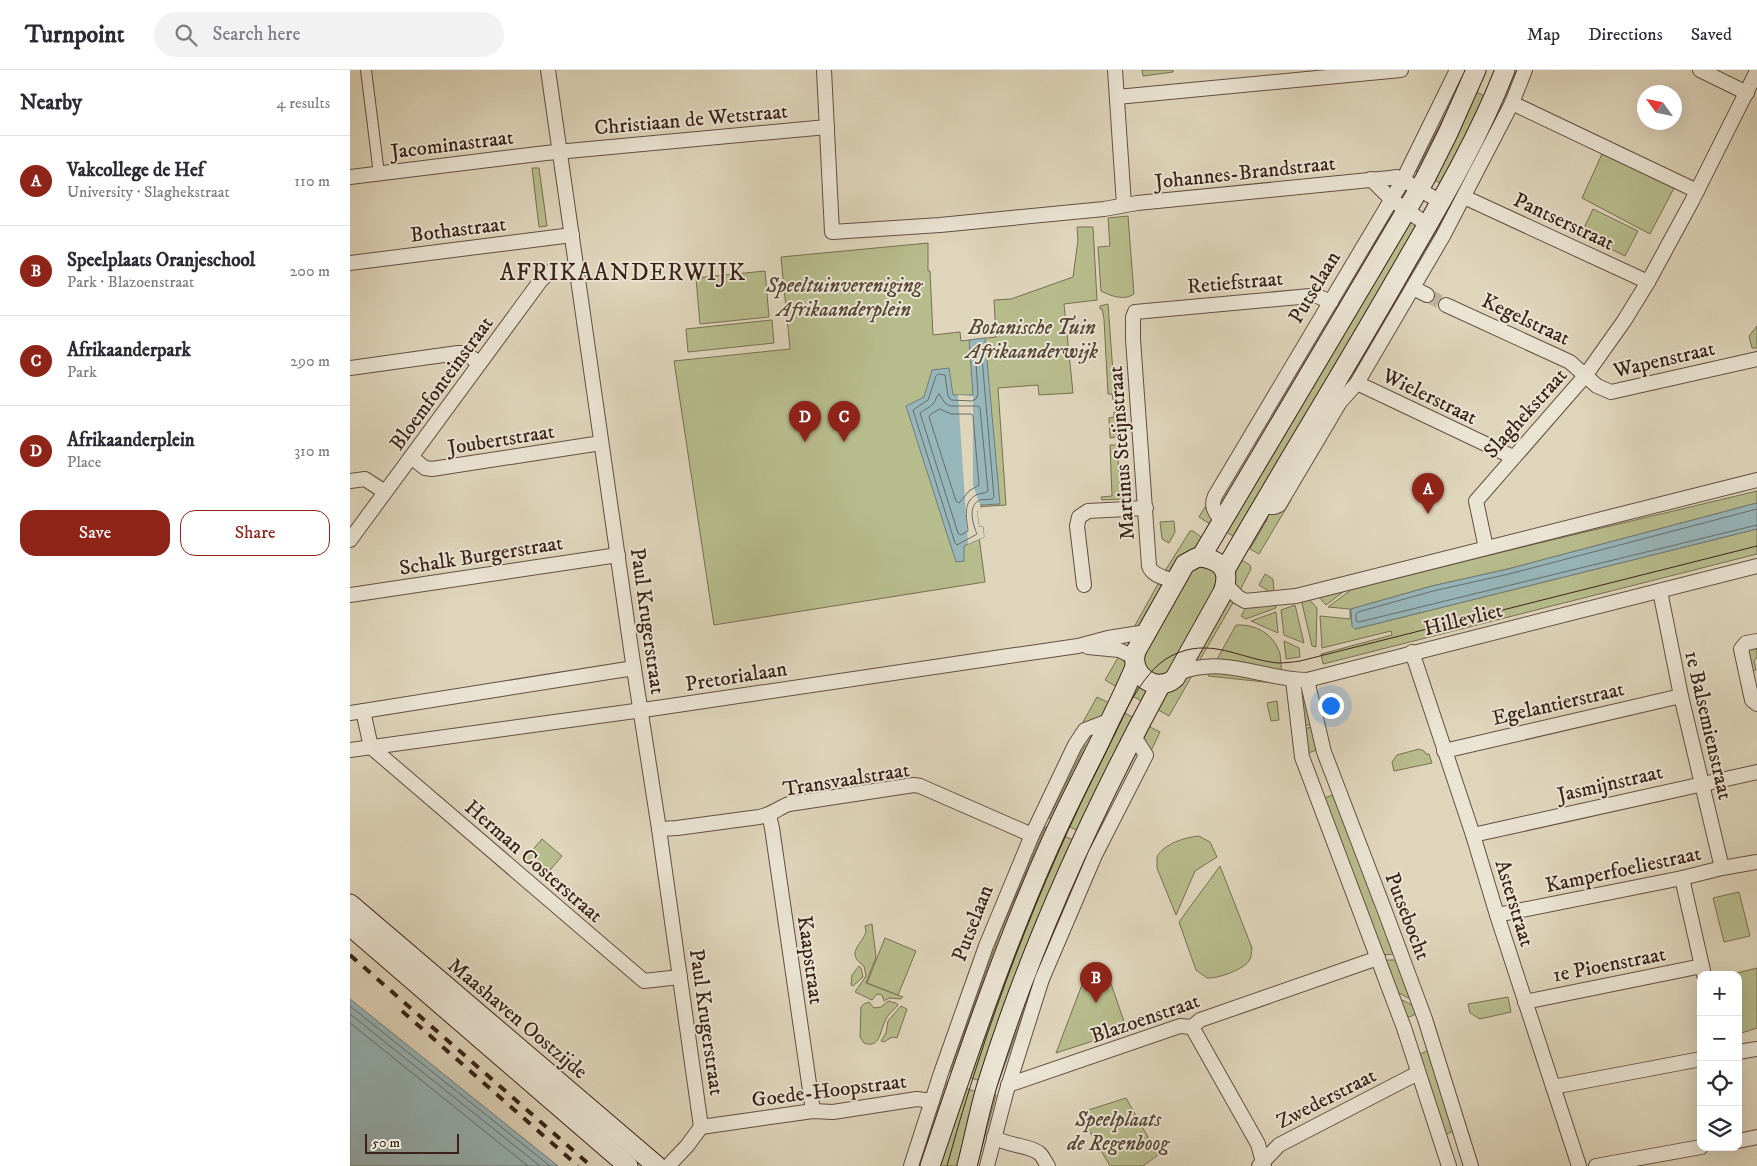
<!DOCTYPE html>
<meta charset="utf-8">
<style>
body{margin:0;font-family:"IM FELL DW Pica",serif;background:#f2f2f3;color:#2b2b33}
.controls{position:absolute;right:15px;bottom:15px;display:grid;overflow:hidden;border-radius:10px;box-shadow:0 5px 20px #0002}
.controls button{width:45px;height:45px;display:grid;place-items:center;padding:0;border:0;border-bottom:1px solid #e1e1e2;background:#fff;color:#2b2b33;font:25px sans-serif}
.compass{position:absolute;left:1287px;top:15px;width:45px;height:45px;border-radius:50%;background:#fff;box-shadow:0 5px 20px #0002;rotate:303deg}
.scale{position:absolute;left:15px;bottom:12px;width:94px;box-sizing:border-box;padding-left:5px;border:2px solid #3a2219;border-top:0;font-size:14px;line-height:18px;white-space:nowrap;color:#3a2219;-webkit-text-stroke:4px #eae4d3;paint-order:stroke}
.you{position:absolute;left:980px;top:635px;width:18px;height:18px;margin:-12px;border:4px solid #fff;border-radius:50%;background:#1a73e8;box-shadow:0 0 0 8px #1a73e833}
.badge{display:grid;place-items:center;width:32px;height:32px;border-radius:50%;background:#8f2418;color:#fff;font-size:16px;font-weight:700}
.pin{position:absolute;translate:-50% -41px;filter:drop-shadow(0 1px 2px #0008)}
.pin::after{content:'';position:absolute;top:26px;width:18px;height:15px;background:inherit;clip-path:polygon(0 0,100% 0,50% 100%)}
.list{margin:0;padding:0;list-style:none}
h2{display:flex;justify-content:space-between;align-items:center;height:65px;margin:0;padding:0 20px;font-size:21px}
h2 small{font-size:16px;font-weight:400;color:#7c7c81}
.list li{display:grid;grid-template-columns:32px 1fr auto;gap:15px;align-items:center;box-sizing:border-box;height:90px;padding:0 20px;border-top:1px solid #e1e1e2}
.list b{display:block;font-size:19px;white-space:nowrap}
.list p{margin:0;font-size:16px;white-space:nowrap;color:#7c7c81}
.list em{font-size:16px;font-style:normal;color:#7c7c81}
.actions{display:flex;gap:10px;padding:15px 20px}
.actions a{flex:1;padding:11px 0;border:1px solid #8f2418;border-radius:15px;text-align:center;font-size:18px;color:#8f2418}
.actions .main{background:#8f2418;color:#fff}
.icon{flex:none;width:28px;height:28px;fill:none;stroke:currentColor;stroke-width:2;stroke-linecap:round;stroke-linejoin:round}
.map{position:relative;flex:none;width:1407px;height:1096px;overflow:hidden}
header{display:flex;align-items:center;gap:30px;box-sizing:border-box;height:70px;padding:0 25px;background:#fff;border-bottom:1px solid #e1e1e2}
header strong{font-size:24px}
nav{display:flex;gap:28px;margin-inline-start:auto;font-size:18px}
.search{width:350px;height:45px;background:#f2f2f3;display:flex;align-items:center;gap:12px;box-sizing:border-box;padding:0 18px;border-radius:28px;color:#7c7c81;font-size:19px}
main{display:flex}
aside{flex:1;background:#fff}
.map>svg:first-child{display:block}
.green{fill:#b7bc8c;stroke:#786f52}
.water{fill:#97b6ba;stroke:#727b7a}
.pier{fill:#dfd5bb}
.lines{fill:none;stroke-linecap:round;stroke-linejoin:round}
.shore{stroke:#686c6a;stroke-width:1}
.minor-tunnel{stroke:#beb19b;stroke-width:14;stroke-dasharray:14 7;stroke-linecap:butt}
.pedestrian-casing{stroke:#634f42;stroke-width:12}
.minor-casing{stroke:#634f42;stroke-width:16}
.secondary-casing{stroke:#3a2219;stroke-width:21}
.pedestrian{stroke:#eae4d3;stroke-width:10}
.minor{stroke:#eae4d3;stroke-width:14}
.secondary{stroke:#eae4d3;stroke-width:19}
.tram{stroke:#3a2219;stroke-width:1}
.rail{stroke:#3a2219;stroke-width:4;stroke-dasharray:9 9;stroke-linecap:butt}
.labels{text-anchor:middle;stroke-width:4;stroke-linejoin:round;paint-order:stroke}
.street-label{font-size:21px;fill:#3a2219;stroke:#eae4d3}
.park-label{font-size:21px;font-style:italic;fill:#594836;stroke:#eae4d3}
.quarter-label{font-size:24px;letter-spacing:1px;fill:#3a2219;stroke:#eae4d3}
</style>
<header>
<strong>Turnpoint</strong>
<div class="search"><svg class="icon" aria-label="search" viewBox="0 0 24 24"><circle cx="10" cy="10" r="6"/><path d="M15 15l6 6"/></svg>Search here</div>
<nav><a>Map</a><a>Directions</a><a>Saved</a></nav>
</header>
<main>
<aside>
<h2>Nearby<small>4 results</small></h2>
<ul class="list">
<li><span class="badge">A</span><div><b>Vakcollege de Hef</b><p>University · Slaghekstraat</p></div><em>110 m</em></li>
<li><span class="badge">B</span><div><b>Speelplaats Oranjeschool</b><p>Park · Blazoenstraat</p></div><em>200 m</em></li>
<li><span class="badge">C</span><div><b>Afrikaanderpark</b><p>Park</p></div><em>290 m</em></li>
<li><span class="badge">D</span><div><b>Afrikaanderplein</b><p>Place</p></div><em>310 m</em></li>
</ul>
<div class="actions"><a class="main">Save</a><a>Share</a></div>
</aside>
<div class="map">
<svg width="1407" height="1096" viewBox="0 0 1407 1096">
<rect width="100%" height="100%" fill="#dfd5bb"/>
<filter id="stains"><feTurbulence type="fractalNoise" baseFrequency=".004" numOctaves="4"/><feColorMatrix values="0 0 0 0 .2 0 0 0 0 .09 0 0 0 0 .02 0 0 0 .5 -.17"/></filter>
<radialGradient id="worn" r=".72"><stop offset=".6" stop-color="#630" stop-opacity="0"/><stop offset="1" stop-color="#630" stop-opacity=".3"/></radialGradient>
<g class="green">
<path d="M 792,0 L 823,0 L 823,2 L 793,6 Z"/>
<path d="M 1125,21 L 1140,29 L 1096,116 L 1080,108 Z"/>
<path d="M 1107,22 L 1072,105 L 1066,101 Z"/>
<path d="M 1252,84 L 1324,118 L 1300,164 L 1232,128 Z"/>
<path d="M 182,98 L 189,98 L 197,156 L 189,157 Z"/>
<path d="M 1097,136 L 1100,137 L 1004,302 L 1001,300 Z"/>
<path d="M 1041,137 L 1050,143 L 936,327 L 1041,146 L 1037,144 Z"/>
<path d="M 1243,139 L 1288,161 L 1275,186 L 1231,164 Z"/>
<path d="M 778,146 L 784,224 C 774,231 761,226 751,221 L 748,177 L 760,176 L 758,148 Z"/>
<path d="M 1058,146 L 1074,157 L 888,469 L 873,460 Z"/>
<path d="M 727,157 L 743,157 L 747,230 L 714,234 L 723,323 L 689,325 L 688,315 L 648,318 L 656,435 L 625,437 L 635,512 L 364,555 L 324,291 L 440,279 L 431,187 L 578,173 L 578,201 L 580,201 L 583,265 L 610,262 L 611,271 L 646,267 L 644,230 L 661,229 L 723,207 L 728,170 Z"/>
<path d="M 415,201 L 419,247 L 350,254 L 346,208 Z"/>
<path d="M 758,234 L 765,330 L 763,330 L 762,324 L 758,324 L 754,249 L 752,239 L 750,239 L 750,236 Z"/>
<path d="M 422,250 L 424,273 L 338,282 L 336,259 Z"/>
<path d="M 1407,256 L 1407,278 L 1402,278 L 1399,266 Z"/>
<path d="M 766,341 L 767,367 L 760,368 L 759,348 L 764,347 L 764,342 Z"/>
<path d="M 760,375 L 767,375 L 771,429 L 752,430 L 751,427 L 762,426 Z"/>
<path d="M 1407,421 L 1407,433 L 1158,499 L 1082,516 L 1001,539 L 1002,555 L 1005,559 L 1407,459 L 1407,484 L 973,594 L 971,584 L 1042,565 L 1041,561 L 972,578 L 970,546 L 1000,549 L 1000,539 L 978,537 L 1005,517 Z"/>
<path d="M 938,429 L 941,430 L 909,484 L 900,479 L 918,448 L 914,446 Z"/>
<path d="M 855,437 L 864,451 L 863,456 L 849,447 Z"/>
<path d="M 824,451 L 825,462 L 819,473 L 812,469 L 810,452 Z"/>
<path d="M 840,461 L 843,461 L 855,470 L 824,502 L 815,501 Z"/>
<path d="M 886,487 L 900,495 L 901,499 L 890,520 L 883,510 Z"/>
<path d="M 850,494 L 864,501 L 869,509 L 828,594 L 811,607 L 793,599 L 791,589 L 837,503 Z"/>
<path d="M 915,504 L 923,509 L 924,522 L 920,522 L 909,515 Z"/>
<path d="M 808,514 L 815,517 L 794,554 L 783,559 Z"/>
<path d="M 1001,516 L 976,535 L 967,525 Z"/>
<path d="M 877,524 L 884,531 L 848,593 L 837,595 Z"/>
<path d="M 957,527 L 967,538 L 966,577 L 962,576 L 951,529 Z"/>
<path d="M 925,532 L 926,538 L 896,549 L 891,546 L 898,534 Z"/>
<path d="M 945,535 L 954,573 L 934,565 L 931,540 Z"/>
<path d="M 926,542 L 928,563 L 901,551 Z"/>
<path d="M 886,555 C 906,554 924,564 930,584 C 931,590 931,598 932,605 L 866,591 Z"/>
<path d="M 934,571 L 949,578 L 950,587 L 936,589 Z"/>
<path d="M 1407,576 L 1407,587 L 1404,591 L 1406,600 L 1399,601 L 1396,586 L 1401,578 Z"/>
<path d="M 769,586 L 777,595 L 772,620 L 755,610 Z"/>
<path d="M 862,599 L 933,612 L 933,614 L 858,606 Z"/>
<path d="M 843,604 L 819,646 L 803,637 C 815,618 823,613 843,604 Z"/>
<path d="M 786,611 L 799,619 L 795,633 L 779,624 Z"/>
<path d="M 747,627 L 761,634 L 757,648 L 738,654 L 733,652 Z"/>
<path d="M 951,627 L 956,627 L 962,654 L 953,656 Z"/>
<path d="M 927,631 L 929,650 L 921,651 L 917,633 Z"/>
<path d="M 771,641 L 786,649 L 730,762 L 714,754 Z"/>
<path d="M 796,655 L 810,662 L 800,683 L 790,666 Z"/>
<path d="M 961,657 L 967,680 L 958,683 L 954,659 Z"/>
<path d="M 749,660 L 704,750 L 699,748 L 735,675 L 731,673 L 734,666 Z"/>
<path d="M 1069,679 L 1074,681 L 1076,684 L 1079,684 L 1082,693 L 1044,701 L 1042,692 L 1047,685 Z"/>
<path d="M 986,724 L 1046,884 L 1031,885 L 974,728 Z"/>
<path d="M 695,757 L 699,759 L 607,1003 L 600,1001 L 650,863 Z"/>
<path d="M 709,764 L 726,771 L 634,1012 L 615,1006 Z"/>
<path d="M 849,766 L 860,772 L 867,787 L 845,801 L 826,845 L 807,798 L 807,787 C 813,774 836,767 849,766 Z"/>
<path d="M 192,769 L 212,786 L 195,806 L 175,789 Z"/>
<path d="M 736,776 L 740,778 L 700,871 L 647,1016 L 644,1014 L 658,971 Z"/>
<path d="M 870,796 L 902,878 C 901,883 902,887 899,891 C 894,899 868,909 857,908 L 846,900 L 829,852 Z"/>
<path d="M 1389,822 L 1400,866 L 1374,872 L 1363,828 Z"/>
<path d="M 522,854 L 526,887 L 516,913 L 553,927 L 551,929 L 539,928 L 534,931 L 532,925 L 527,924 L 522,930 L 505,922 L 516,906 L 514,896 C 495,883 511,876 516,862 L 515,856 Z"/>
<path d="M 535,868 L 566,881 L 548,925 L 517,913 Z"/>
<path d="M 1034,890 L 1049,890 L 1064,931 L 1047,922 Z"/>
<path d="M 509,896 L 511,898 L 513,907 L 503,916 L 501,915 L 502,905 Z"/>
<path d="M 1407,898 L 1407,958 L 1388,964 L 1388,905 L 1379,905 Z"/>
<path d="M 738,899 L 758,905 L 777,960 L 706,983 Z"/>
<path d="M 1158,927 L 1161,942 L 1130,949 L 1120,943 L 1118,934 Z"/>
<path d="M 1050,929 L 1066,937 L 1064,945 L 1059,947 L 1056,945 Z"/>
<path d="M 538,931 L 546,933 L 548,935 C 544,940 537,945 535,951 C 530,961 530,979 514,973 L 510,967 L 511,937 L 514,934 L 519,932 L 524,938 L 531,937 Z"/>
<path d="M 551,936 L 557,939 L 547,968 L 542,967 L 534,972 L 531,971 L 536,963 L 538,951 Z"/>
<path d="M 1081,979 L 1106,1060 L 1094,1065 L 1068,985 Z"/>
<path d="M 596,1012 L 601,1013 L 589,1048 L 576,1073 Z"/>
<path d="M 612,1017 L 630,1023 L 612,1096 L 589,1096 Z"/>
<path d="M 642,1024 L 646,1025 L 627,1096 L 623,1096 Z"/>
<path d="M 776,1028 L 808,1085 L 793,1096 L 760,1096 L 729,1043 Z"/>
</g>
<g class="water">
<path d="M 635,268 L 650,434 L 630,435 L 631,438 L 628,439 L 627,442 L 629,457 L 633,457 L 634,467 L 614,476 L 614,491 L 606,492 L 556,336 L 574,327 L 582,300 L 599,298 L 603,325 L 623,325 L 619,270 Z"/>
<path d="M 1407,433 L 1407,459 L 1005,559 L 1002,556 L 1001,539 L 1082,516 L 1158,499 Z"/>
<path d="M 0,929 L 208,1096 L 0,1096 Z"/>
</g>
<path class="pier" d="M 608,325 L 623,326 L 623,415 L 631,438 L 627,441 L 629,457 L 633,457 L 634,467 L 618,474 Z"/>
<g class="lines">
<g class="shore">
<path d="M 627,274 L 631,276 L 644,427 L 642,429 C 639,430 633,429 630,430 C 617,435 623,455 627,464 L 607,475 L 605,473 L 563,340 L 578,330 L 586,306 L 588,304 L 595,305 L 598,326 L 601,330 L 622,331 L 626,329 L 628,324 L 625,276 Z"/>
<path d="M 589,324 L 595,333 L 600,336 L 628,336 L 630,338 L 638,421 C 634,424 630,423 626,425 C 612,433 617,448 618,461 L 611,465 L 608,463 L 570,343 C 574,339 580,338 583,334 C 586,330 586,327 589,324 Z"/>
<path d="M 590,339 L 601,344 L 621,344 L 623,346 L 629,415 L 619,421 L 609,433 L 606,431 L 579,347 L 580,345 Z"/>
<path d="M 1407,439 L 1159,504 L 1083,521 L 1008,542 L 1006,544 L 1006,551 L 1009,552 L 1407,455"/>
<path d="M 0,936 L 200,1096"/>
<path d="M 0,944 L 190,1096"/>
<path d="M 0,953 L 178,1096"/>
</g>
<path class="minor-tunnel" d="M 1077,225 L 1096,235"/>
<defs>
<path id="pedestrian" d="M 16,0 L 29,104"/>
<g id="minor">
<path d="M 198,0 L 282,586 L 309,759 L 351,1057 L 337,1076 L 318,1096"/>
<path d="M 474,0 L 482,162 L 590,155 L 754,139 L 787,133 L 1040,108 L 1047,107 L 1053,110 L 1091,132"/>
<path d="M 765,0 L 774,135"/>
<path d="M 1350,0 L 1397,23"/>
<path d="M 767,27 L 1051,0"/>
<path d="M 1162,33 L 1347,121"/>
<path d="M 0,107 L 196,83 L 477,57"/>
<path d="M 1021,109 L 1042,130 L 1078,155"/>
<path d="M 1114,127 L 1298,212"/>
<path d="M 0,193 L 222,165"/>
<path d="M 1063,218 L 1077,225"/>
<path d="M 1096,235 L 1220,292 L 1247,316 L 1261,322 L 1407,289"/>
<path d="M 0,298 L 108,283 L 115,283 L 129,293"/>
<path d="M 1007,313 L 1163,387"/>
<path d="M 61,387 L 75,398 L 82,399 L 251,373"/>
<path d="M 0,411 L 15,409 L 35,422"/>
<path d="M 912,437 L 924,437 L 929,435 L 990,332 L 1007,313 L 1093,166 L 1162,33 L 1175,0"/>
<path d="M 872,452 C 866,443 860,437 865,426 L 1053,110 L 1107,0"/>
<path d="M 0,470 L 191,210 L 200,202 L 226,199"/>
<path d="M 1136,478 L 1126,431 L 1235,306 L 1274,251 L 1298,212 L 1342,131 L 1407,1"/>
<path d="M 825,511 C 816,508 802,506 799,496 L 783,269 L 783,247 L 785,242 L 960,226 L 967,226 L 981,232"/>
<path d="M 734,515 L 727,456 L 729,447 L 738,441 L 796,438"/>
<path d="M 876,515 L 888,527 L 895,531 L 946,526 L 1407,410"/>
<path d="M 1310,521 L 1331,626 L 1372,798"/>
<path d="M 0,525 L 268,485"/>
<path d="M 1407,571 L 1396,573 L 1391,579 L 1402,630 L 1407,634"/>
<path d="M 738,577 L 769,580 L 784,587"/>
<path d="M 1062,582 L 1123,765 L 1147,845 L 1229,1096"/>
<path d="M 828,603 C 876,585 910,609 957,610 L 1407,496"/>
<path d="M 943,610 L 952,687 L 1054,958 L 1099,1096"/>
<path d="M 957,610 L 974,682 L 1036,844 L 1075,949 L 1121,1096"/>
<path d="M 13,641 L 21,677"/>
<path d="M 0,643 L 284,598"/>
<path d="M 21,677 L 294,911 L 330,907"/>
<path d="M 0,680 L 307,638 L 645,588 L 728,576 L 758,568 L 796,562"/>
<path d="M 1094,681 L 1331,626"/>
<path d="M 419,745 L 422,758 L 463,1041"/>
<path d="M 309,759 L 327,758 L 409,747 C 421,745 428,738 439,734 L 564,715 L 570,716 L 682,765"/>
<path d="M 1123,765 L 1407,702"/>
<path d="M 1332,808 L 1354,905"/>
<path d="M 1147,845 L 1332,808 L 1372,798 L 1407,792"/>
<path d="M 1175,932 L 1352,896"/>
<path d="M 842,957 L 908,1074 L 914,1096"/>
<path d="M 1388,982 L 1407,979"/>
<path d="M 658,1015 L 830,956 L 842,957 L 850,950 L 1028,888"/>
<path d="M 1203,1017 L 1351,989"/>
<path d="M 351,1057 L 463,1041 L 483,1042 L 567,1029 L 582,1031"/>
<path d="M 644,1067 C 657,1076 679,1075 689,1083 C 693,1086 695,1092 698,1096"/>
<path d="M 1388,1071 L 1407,1067"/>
<path d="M 561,1096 L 591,1003 L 636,876 L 682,765 L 725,675 L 735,660 L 761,650"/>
<path d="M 637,1096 L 656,1023 L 692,909 L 745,785 L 796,685 L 783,665"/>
<path d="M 909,1096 L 929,1075 L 1068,1003"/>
<path d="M 1246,1096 L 1351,1077"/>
</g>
<g id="secondary">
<path d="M 851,487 L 1075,109 L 1098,63 L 1126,0"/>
<path d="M 851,487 C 872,491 881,500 873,522 L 825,608 C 806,625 778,604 786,581 L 835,494 L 846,488 Z"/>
<path d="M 875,500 C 934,397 997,296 1056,192 C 1092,130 1129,67 1155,0"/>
<path d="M 0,834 L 307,1096"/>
<path d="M 0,856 L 278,1096"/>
<path d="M 580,1096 C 617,986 654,876 702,770 C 728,712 760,656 785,597"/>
<path d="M 617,1096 C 624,1069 629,1042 637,1015 C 680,876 742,742 811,614"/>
</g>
</defs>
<use href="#pedestrian" class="pedestrian-casing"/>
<use href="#minor" class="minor-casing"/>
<use href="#secondary" class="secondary-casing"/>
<use href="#pedestrian" class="pedestrian"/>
<use href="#minor" class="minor"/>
<use href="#secondary" class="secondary"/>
<path class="tram" d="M 597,1096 C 636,953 688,816 755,684 C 770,653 790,602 821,586 C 860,566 889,589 928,593 C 935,593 943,592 950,591 L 1407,476"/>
<g class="rail">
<path d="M 0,885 L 241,1096"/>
<path d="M 52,941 L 228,1096"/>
</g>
</g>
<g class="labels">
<g class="street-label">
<text transform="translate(341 49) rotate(-5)" y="7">Christiaan de Wetstraat</text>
<text transform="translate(102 74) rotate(-7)" y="7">Jacominastraat</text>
<text transform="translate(895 102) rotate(-6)" y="7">Johannes-Brandstraat</text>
<text transform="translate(1214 151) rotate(25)" y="7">Pantserstraat</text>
<text transform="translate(108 159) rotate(-7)" y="7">Bothastraat</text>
<text transform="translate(885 212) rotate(-5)" y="7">Retiefstraat</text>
<text transform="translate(964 217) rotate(-59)" y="7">Putselaan</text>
<text transform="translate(1176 249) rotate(25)" y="7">Kegelstraat</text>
<text transform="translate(1314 289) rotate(-13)" y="7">Wapenstraat</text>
<text transform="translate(91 313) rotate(-54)" y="7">Bloemfonteinstraat</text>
<text transform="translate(1080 326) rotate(26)" y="7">Wielerstraat</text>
<text transform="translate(1175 343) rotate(-48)" y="7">Slaghekstraat</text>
<text transform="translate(151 369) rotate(-9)" y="7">Joubertstraat</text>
<text transform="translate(771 383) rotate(-94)" y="7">Martinus Steijnstraat</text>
<text transform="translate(131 485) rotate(-9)" y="7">Schalk Burgerstraat</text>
<text transform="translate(1113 549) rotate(-14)" y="7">Hillevliet</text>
<text transform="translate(298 551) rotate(82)" y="7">Paul Krugerstraat</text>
<text transform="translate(386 606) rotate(-9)" y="7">Pretorialaan</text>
<text transform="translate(1208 633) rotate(-13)" y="7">Egelantierstraat</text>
<text transform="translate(1359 655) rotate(77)" y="7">1e Balsemienstraat</text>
<text transform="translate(496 709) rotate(-9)" y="7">Transvaalstraat</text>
<text transform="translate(1260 713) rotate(-13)" y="7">Jasmijnstraat</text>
<text transform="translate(184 791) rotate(41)" y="7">Herman Costerstraat</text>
<text transform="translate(1273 799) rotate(-12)" y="7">Kamperfoeliestraat</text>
<text transform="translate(1165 833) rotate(73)" y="7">Asterstraat</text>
<text transform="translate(1058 846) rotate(69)" y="7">Putsebocht</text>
<text transform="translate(622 853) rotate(-69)" y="7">Putselaan</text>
<text transform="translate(461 890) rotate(82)" y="7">Kaapstraat</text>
<text transform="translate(1259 894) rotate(-11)" y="7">1e Pioenstraat</text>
<text transform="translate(168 948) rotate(40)" y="7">Maashaven Oostzijde</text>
<text transform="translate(795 948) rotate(-19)" y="7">Blazoenstraat</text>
<text transform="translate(357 952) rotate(82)" y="7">Paul Krugerstraat</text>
<text transform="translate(479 1020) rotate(-7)" y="7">Goede-Hoopstraat</text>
<text transform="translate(976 1028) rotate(-27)" y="7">Zwederstraat</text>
</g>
<g class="park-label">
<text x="494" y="222">Speeltuinvereniging<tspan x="494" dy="24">Afrikaanderplein</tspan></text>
<text x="682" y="264">Botanische Tuin<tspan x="682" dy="24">Afrikaanderwijk</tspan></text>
<text x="768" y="1056">Speelplaats<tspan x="768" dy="24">de Regenboog</tspan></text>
</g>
<g class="quarter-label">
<text x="273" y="210">AFRIKAANDERWIJK</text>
</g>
</g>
<rect width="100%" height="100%" filter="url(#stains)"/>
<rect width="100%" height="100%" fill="url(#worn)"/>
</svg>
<div class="controls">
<button>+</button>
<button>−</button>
<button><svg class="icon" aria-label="locate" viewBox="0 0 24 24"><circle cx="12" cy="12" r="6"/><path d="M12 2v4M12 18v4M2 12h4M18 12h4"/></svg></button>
<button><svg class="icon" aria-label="layers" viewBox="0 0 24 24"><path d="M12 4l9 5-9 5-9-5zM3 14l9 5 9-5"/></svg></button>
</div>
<svg class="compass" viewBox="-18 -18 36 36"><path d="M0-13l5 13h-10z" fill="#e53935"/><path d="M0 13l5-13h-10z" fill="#7c7c81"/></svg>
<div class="scale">50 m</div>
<div class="you"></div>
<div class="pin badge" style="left:1078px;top:444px">A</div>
<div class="pin badge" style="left:746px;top:933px">B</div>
<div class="pin badge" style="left:494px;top:372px">C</div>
<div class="pin badge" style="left:455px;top:372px">D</div>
</div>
</main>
